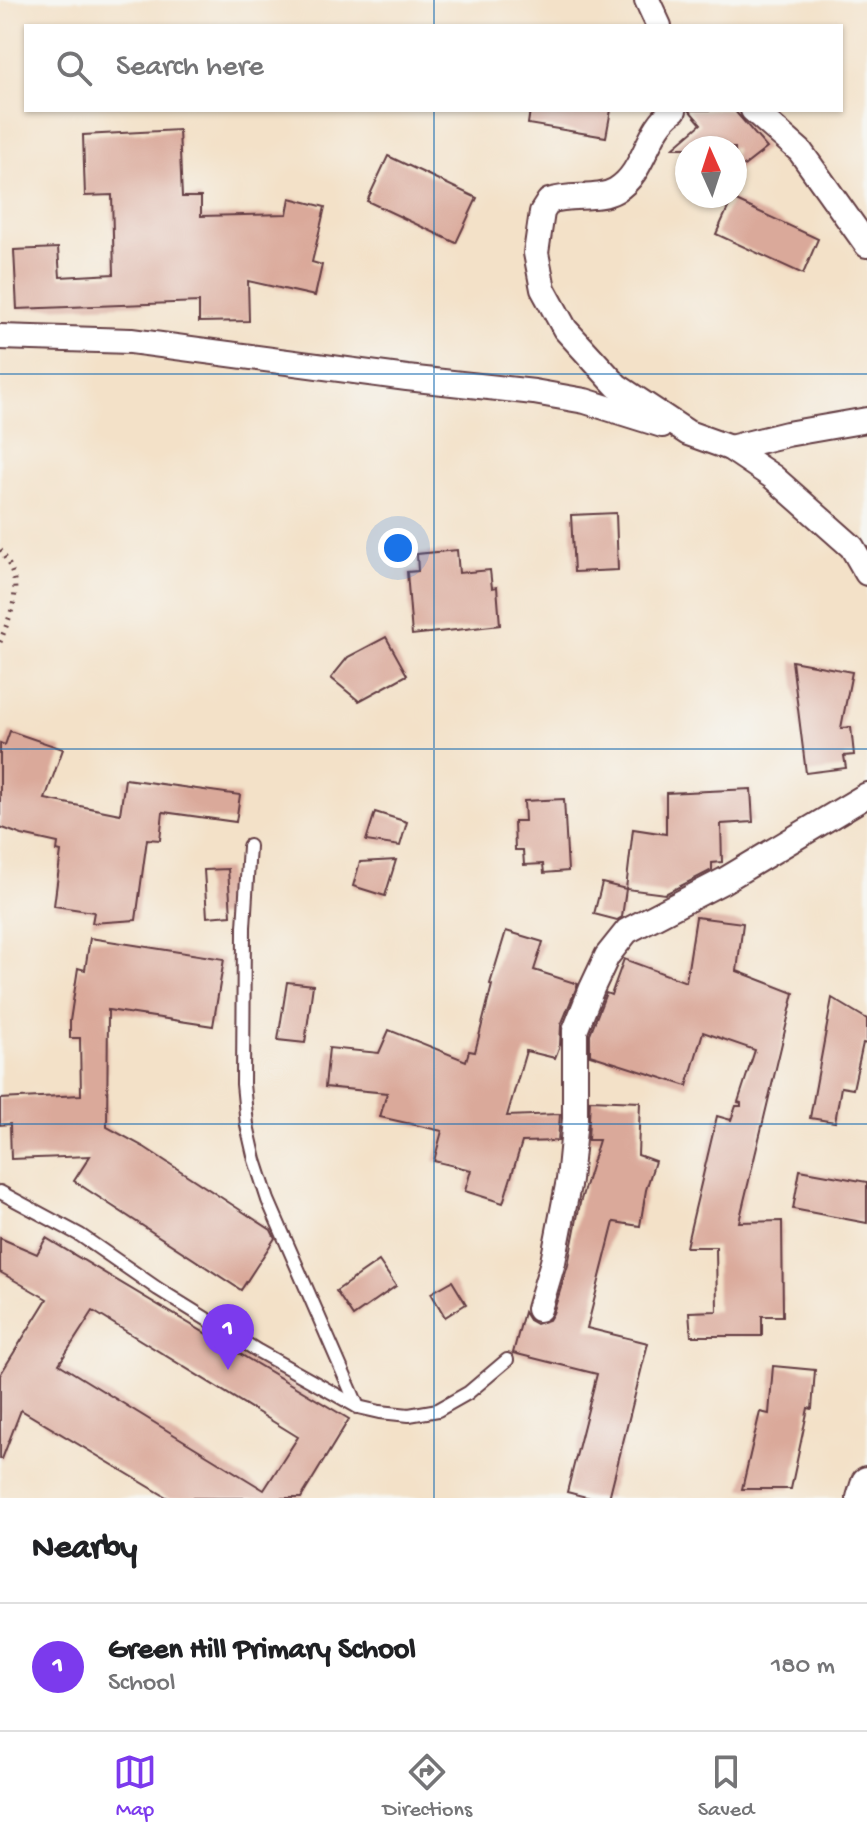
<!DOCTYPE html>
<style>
body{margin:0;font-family:"Gochi Hand",sans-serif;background:#f6f6f6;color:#202124}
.compass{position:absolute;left:675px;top:136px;width:72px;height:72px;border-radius:50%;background:#fff;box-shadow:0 2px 6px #0004;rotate:357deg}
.you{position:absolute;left:398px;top:548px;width:28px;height:28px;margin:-20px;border:6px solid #fff;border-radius:50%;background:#1a73e8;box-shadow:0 0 0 12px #1a73e833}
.badge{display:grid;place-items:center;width:52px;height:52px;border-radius:50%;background:#7c3aed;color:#fff;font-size:26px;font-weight:700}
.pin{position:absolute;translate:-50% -66px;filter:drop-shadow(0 2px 4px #0008)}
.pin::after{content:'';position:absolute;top:42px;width:28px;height:24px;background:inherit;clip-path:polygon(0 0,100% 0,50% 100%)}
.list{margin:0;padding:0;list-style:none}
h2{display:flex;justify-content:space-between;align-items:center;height:104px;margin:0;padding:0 32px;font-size:34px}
h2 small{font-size:26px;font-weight:400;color:#757577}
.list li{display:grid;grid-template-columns:52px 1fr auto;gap:24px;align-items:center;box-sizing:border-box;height:128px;padding:0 32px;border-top:2px solid #e0e0e0}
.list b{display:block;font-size:30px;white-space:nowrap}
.list p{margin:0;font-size:26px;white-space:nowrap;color:#757577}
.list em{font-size:26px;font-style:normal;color:#757577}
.icon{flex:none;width:44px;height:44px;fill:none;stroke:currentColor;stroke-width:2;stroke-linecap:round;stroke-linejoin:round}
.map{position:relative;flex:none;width:867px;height:1498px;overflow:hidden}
.search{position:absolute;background:#fff;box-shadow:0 2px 6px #0004;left:24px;right:24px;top:24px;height:88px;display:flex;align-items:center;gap:20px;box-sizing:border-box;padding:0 28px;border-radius:0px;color:#757577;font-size:30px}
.sheet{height:232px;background:#fff}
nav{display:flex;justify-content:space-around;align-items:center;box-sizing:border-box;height:112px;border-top:2px solid #e0e0e0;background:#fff;font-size:22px;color:#757577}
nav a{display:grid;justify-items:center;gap:4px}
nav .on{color:#7c3aed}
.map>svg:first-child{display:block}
.building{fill:#daa99a;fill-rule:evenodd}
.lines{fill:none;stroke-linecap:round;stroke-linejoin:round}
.service-casing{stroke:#633c43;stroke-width:16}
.minor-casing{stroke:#633c43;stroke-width:28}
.tertiary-casing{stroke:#633c43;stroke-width:34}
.path{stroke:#633c43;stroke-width:5;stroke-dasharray:2 6;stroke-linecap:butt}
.service{stroke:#fff;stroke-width:12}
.minor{stroke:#fff;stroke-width:24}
.tertiary{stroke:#fff;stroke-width:30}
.grid{fill:none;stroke:#1f6fb2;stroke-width:2;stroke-opacity:0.55}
</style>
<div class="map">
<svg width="867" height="1498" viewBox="0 0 867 1498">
<rect width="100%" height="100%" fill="#f6f6f2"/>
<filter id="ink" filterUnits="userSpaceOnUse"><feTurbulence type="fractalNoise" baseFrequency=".0125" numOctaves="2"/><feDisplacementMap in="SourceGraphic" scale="16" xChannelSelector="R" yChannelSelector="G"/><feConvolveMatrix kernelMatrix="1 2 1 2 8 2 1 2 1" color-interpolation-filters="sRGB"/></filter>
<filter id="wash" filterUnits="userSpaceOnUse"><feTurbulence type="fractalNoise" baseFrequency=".006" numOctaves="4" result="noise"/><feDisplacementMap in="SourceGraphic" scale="32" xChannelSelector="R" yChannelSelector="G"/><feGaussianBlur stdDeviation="1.8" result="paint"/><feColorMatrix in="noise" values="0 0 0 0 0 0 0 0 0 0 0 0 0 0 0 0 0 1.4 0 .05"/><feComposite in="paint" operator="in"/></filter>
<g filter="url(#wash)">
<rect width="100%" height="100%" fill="#f3e1c8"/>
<g id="blocks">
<g class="building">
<path d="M 530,110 L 611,110 L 606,137 L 528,124 Z"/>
<path d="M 689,110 L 734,110 L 767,148 L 735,173 L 735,148 L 673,148 L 701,124 Z"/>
<path d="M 179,130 L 182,197 L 201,197 L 201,216 L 287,214 L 290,198 L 325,207 L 312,262 L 322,265 L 315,296 L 248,281 L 249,321 L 199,322 L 199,302 L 17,309 L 14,250 L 58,248 L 60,277 L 114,274 L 112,195 L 85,196 L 83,135 Z"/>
<path d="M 388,156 L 477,198 L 456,243 L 367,201 Z"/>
<path d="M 732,199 L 818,239 L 803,274 L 716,234 Z"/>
<path d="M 616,513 L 618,570 L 574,572 L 571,515 Z"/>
<path d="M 457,550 L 459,573 L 490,570 L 492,588 L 497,587 L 500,625 L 412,635 L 407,572 L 418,571 L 417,554 Z"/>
<path d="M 386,637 L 407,675 L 359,701 L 331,678 L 348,657 Z"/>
<path d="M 792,661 L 852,672 L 841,728 L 851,727 L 854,755 L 844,756 L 846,768 L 806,773 Z"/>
<path d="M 10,731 L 63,749 L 45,799 L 120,814 L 125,779 L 240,795 L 236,822 L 163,812 L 160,840 L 147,839 L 136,920 L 92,923 L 94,912 L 54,906 L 61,852 L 57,851 L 58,843 L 22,835 L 0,827 L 0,743 L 5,745 Z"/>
<path d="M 751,789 L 753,822 L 721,824 L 722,862 L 712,863 L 712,870 L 665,894 L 626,889 L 633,829 L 666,834 L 666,793 Z"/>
<path d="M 564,799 L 568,871 L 544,873 L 543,864 L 524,865 L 523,850 L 515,850 L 514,821 L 525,821 L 524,801 Z"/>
<path d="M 375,812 L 407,822 L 400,846 L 366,841 Z"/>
<path d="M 396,860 L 385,896 L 353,886 L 360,862 Z"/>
<path d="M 228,869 L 231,915 L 207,917 L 204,870 Z"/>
<path d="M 602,883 L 626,889 L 622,917 L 617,920 L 594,914 Z"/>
<path d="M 696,917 L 743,923 L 737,971 L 794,993 L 739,1222 L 782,1221 L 783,1316 L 762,1316 L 762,1336 L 691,1336 L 689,1312 L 717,1311 L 716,1247 L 686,1247 L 717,1116 L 731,1120 L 736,1106 L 741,1106 L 741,1103 L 738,1102 L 755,1050 L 703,1032 L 687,1086 L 590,1055 L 590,1034 L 606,993 L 611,995 L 624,959 L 686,982 Z"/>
<path d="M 506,931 L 543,942 L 534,970 L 578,984 L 561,1025 L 560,1045 L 555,1058 L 526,1051 L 507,1116 L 560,1114 L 558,1141 L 522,1142 L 503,1203 L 465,1191 L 471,1170 L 434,1161 L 442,1131 L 380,1117 L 387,1093 L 325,1087 L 329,1048 L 379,1053 L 389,1030 L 466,1061 L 469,1051 L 475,1052 L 492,985 L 490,984 Z"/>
<path d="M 90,938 L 224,959 L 213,1026 L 108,1010 L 107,1127 L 144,1147 L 271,1230 L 275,1238 L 241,1290 L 74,1181 L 90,1156 L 11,1159 L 10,1124 L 0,1125 L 0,1099 L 81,1095 L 80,1038 L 70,1038 L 70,1021 L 78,968 L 85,970 Z"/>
<path d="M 287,982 L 313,985 L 305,1043 L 278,1040 Z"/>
<path d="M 832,998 L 867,1019 L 867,1044 L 863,1043 L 853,1089 L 841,1087 L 835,1122 L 810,1118 Z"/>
<path d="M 590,1100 L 640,1102 L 638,1155 L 655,1161 L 646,1190 L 640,1226 L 614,1222 L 587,1328 L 648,1343 L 609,1498 L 590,1498 L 567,1492 L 597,1374 L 513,1353 L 524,1312 L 529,1320 L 536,1324 L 549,1320 L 553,1313 L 568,1265 L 580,1203 L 599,1140 L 588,1140 Z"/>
<path d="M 800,1170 L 867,1182 L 867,1223 L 793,1209 Z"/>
<path d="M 0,1238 L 37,1254 L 46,1238 L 349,1419 L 301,1498 L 168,1498 L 21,1410 L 2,1459 L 0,1459 L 0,1375 L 47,1299 L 0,1272 ZM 93,1311 L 298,1437 L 264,1490 L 59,1364 Z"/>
<path d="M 379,1261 L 396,1286 L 353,1316 L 336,1291 Z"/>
<path d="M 452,1281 L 466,1304 L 445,1317 L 431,1293 Z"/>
<path d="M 773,1366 L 815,1370 L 812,1409 L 808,1408 L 791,1489 L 742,1489 L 760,1412 L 769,1414 Z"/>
</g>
</g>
</g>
<g filter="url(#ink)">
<use href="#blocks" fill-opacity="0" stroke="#633c43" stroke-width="2"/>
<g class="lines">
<defs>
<g id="service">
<path d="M 249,846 L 244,927 L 243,1084 L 247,1125 L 255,1160 L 268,1200 L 358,1407"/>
<path d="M 0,1192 L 80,1235 L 158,1289 L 258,1351 L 358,1407 L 380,1412 L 409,1415 L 438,1410 L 468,1393 L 507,1360"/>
</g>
<g id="minor">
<path d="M 647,0 L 659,26"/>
<path d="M 674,110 C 646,129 646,172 616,190 C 598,201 571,193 549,201 L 542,212 L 536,253 L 543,289 L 565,329 L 617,386 L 688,433 L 730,448 L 773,477 L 852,547 L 867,573"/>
<path d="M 753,110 L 800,151 L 867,245"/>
<path d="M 0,337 L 131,341 L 407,378 L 534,392 L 585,401 L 662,425"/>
<path d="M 730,448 L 787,434 L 867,420"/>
<path d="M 539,1309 L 553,1262 L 569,1180 L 575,1119 L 575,1031 L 592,988 L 607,956 L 627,931 L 723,881 L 867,795"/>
</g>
<path id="tertiary" d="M 862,1498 L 867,1482"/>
</defs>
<use href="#service" class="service-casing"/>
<use href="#minor" class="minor-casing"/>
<use href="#tertiary" class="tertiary-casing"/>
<path class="path" d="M 0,550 C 25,584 14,606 0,642"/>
<use href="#service" class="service"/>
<use href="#minor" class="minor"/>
<use href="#tertiary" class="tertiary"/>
</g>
</g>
<path class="grid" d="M 434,0 L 434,26M 434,110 L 434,1498M 0,374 L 867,374M 0,749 L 867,749M 0,1124 L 867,1124"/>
</svg>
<svg class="compass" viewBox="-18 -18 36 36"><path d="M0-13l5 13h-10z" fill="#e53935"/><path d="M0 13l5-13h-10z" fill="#757577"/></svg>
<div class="you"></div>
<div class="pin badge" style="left:228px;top:1370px">1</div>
<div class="search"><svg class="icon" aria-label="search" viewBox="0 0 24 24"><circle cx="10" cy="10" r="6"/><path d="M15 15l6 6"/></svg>Search here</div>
</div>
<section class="sheet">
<h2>Nearby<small></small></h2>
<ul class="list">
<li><span class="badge">1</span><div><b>Green Hill Primary School</b><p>School</p></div><em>180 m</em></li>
</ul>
</section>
<nav>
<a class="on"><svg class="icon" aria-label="map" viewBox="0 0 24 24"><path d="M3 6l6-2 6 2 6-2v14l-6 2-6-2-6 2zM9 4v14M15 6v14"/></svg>Map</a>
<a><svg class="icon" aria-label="directions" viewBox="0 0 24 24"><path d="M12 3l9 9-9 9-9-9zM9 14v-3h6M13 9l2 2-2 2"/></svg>Directions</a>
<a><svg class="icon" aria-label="saved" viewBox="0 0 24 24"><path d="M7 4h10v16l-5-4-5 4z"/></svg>Saved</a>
</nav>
